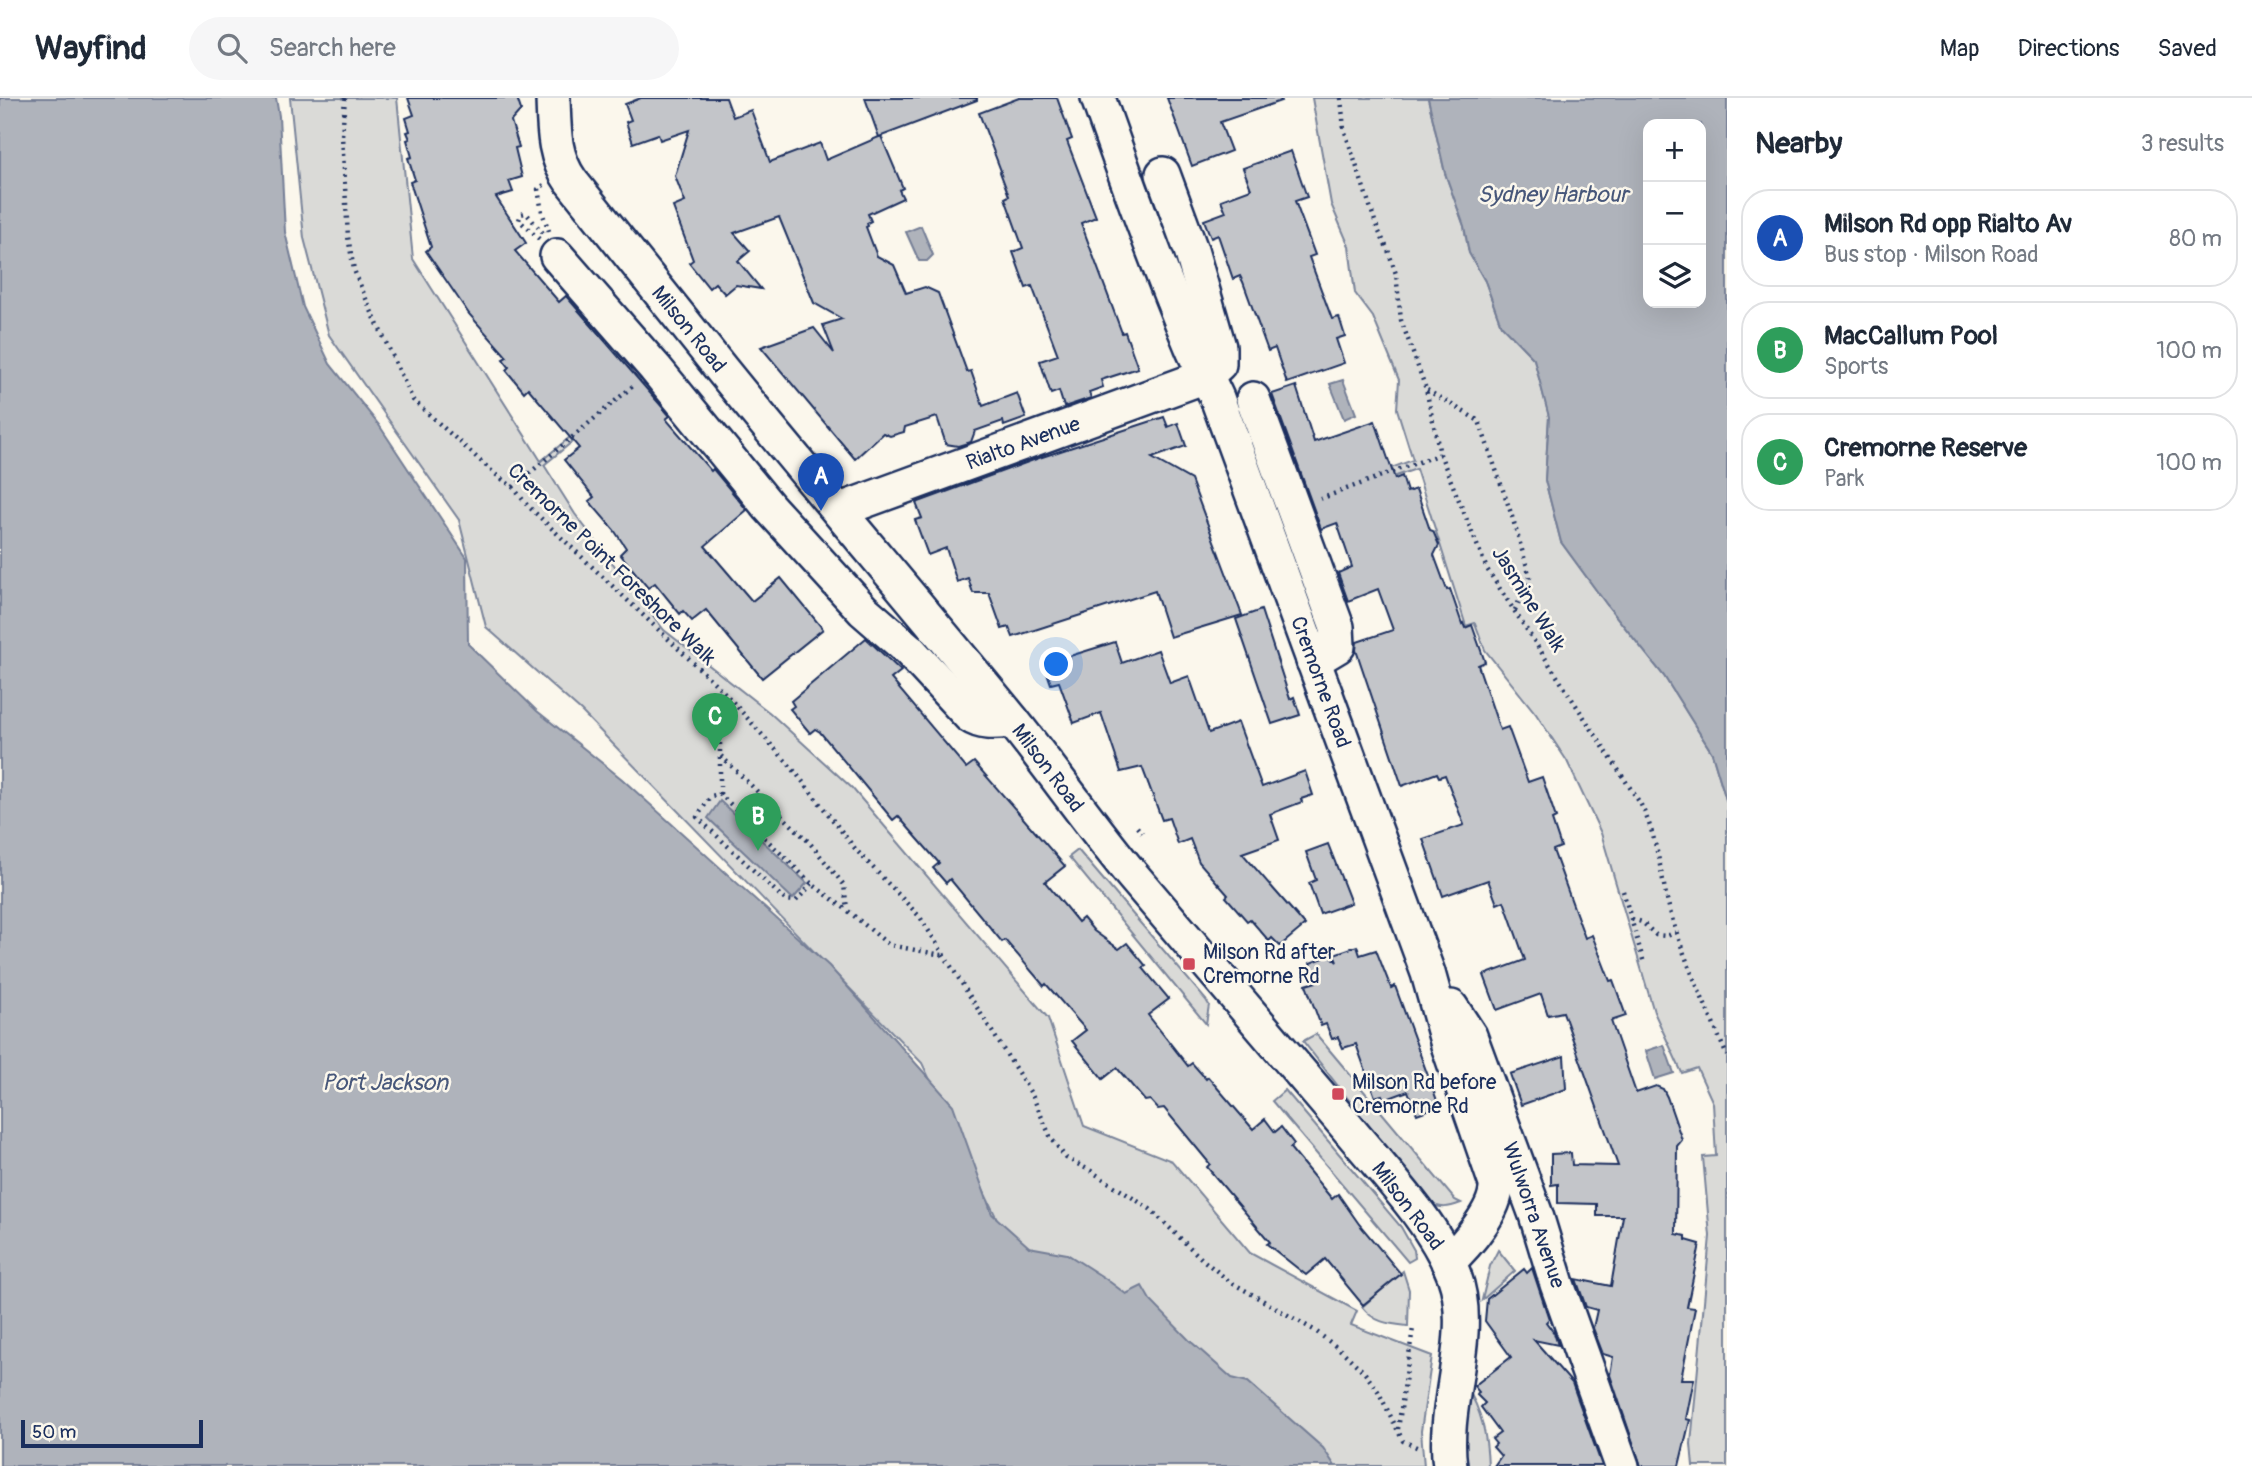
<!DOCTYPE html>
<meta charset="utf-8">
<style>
body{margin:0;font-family:Pangolin,sans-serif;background:#f6f6f7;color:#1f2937}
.controls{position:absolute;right:21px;top:21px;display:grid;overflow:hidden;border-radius:14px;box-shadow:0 7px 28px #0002}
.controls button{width:63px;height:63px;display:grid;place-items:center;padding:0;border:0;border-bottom:2px solid #e0e1e3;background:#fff;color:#1f2937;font:35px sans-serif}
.scale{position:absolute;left:21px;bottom:18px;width:182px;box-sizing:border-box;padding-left:7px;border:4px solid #1b2f5e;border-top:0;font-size:19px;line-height:24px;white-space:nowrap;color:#1b2f5e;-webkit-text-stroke:5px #fbf7ec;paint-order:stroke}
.you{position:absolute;left:1057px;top:567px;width:24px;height:24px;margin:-18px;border:5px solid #fff;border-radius:50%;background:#1a73e8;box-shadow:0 0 0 10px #1a73e833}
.badge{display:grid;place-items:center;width:46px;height:46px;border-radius:50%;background:#db2777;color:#fff;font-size:23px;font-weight:700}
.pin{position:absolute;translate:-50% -58px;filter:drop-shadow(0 2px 4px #0008)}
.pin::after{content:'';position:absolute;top:37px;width:24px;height:21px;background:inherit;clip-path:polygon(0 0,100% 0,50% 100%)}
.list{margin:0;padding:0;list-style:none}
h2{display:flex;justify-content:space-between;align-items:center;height:91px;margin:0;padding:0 28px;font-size:30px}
h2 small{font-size:23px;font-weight:400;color:#747a83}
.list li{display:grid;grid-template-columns:46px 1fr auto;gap:21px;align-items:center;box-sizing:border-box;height:98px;margin:0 14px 14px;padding:0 14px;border:2px solid #e0e1e3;border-radius:28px}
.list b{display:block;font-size:26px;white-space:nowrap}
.list p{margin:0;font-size:23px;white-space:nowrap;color:#747a83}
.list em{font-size:23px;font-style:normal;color:#747a83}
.icon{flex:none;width:38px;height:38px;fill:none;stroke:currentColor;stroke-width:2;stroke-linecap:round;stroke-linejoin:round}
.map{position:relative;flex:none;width:1727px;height:1368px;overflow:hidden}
header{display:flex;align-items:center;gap:42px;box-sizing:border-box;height:98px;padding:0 35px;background:#fff;border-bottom:2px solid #e0e1e3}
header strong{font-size:33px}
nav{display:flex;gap:38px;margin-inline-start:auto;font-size:24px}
.search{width:490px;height:63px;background:#f6f6f7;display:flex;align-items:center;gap:18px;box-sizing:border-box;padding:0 24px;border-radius:38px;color:#747a83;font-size:26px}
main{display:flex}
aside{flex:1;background:#fff}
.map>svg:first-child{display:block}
.green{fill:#dadad7;stroke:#7a849a;stroke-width:2}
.water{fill:#afb3bb;stroke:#747e96;stroke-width:2;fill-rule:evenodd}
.building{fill:#c3c5c9;stroke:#1b2f5e;stroke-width:2}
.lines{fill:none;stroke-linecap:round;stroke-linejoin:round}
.minor-casing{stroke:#1b2f5e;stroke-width:38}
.path{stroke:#1b2f5e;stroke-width:4.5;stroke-dasharray:2 5;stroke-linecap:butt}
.minor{stroke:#fbf7ec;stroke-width:33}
.poi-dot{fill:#d1495b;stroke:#fbf7ec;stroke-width:2.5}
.labels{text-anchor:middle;stroke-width:5;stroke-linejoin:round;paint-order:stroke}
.street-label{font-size:21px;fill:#1b2f5e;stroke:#fbf7ec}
.poi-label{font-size:21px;fill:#1b2f5e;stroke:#fbf7ec;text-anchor:start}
.water-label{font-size:23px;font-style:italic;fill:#47577a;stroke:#fbf7ec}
</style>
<header>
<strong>Wayfind</strong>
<div class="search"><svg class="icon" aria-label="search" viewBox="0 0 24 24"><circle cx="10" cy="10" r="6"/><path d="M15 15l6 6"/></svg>Search here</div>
<nav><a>Map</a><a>Directions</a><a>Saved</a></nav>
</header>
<main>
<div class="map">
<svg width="1727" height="1368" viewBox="0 0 1727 1368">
<rect width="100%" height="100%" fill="#fbf7ec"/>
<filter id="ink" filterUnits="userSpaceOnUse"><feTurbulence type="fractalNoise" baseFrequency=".0143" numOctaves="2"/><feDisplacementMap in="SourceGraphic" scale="14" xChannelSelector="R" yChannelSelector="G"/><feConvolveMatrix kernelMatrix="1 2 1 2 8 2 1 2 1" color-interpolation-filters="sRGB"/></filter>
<g filter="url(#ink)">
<g class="green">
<path d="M 290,0 L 397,0 L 413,161 L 541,363 L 646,276 L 650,280 L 544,367 L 575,416 L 664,532 L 770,615 L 852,690 L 1048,920 L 1084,1028 L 1172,1063 L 1250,1155 L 1357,1213 L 1351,1227 L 1432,1258 L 1421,1333 L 1424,1368 L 1315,1368 L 1024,1177 L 922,965 L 581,613 L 486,529 L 459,422 L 329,237 L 304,140 Z"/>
<path d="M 1312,0 L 1428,0 L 1445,75 L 1464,128 L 1469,155 L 1485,183 L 1501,227 L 1534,261 L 1549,318 L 1545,382 L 1561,444 L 1607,507 L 1664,578 L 1712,655 L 1727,705 L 1727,1368 L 1693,1368 L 1691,1346 L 1710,1138 L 1703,1059 L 1716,1058 L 1713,1005 L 1697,970 L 1682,975 L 1654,914 L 1601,735 L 1567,663 L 1536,616 L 1485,552 L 1475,525 L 1466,528 L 1416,371 L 1301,411 L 1299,404 L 1413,362 L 1397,311 L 1399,282 L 1373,219 L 1355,195 L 1349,148 L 1331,106 Z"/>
<path d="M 1078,752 L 1206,902 L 1209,907 L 1206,926 L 1069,759 Z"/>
<path d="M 1316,936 L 1455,1102 L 1461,1105 C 1448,1110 1441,1111 1429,1105 L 1303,943 Z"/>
<path d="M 1285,992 L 1401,1129 L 1414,1152 L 1415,1160 L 1408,1164 L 1272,1003 Z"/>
<path d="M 1498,1152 L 1515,1173 L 1482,1202 L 1490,1168 Z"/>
<path d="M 1403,1173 L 1409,1192 L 1408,1228 C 1390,1226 1374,1225 1362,1209 Z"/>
<path d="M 1466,1288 C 1482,1313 1487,1338 1488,1368 L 1460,1368 Z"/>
</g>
<g class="water">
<path d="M 0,0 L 276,0 L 279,18 L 285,134 L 303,209 L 330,266 L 379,327 L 467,460 L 468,546 L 537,613 L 622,681 L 829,868 L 953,1007 L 992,1116 L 1029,1149 L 1067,1156 L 1106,1181 L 1126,1196 L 1142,1188 L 1150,1202 L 1189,1242 L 1232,1280 L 1248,1284 L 1323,1350 L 1335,1368 L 0,1368 Z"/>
<path d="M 1428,0 L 1727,0 L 1727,705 L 1712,655 L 1664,578 L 1607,507 L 1561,444 L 1545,382 L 1549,319 L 1534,261 L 1501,227 L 1485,183 L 1469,155 L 1464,128 L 1445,75 ZM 1648,26 L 1701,26 L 1701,205 L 1648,205 Z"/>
<path d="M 921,128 L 933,157 L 927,163 L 919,163 L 906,134 Z"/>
<path d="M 1343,282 L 1356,316 L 1344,321 L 1330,286 Z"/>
<path d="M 720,703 L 807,785 L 793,801 L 708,720 Z"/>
<path d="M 1664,947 L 1674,975 L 1655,981 L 1646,953 Z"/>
</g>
<g class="building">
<path d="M 408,0 L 517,0 L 521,12 L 511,23 L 519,49 L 515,50 L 522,79 L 509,83 L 513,94 L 496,99 L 526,145 L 515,153 L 559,204 L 566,198 L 670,318 L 666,321 L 711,373 L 713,371 L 747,412 L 705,448 L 752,503 L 781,480 L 823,531 L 762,580 L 706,512 L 692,523 L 683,513 L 680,516 L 655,485 L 648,490 L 620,456 L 626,450 L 614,432 L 589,403 L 594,399 L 564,362 L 579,350 L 528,290 L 524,294 L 506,272 L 509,269 L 503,261 L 507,259 L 469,216 L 426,153 L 431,149 L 410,84 L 415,82 L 408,60 L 412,59 L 407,42 L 410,41 L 407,34 L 410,33 L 406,20 L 414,17 Z"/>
<path d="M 641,0 L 726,0 L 733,19 L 751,12 L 770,64 L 820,45 L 826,62 L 881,38 L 903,90 L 899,92 L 903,100 L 868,116 L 871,123 L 867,125 L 868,128 L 866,129 L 877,158 L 894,167 L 906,195 L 925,189 L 938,195 L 967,274 L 971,273 L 983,308 L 1017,295 L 1026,320 L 1004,328 L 1003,323 L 975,333 L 971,344 L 958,348 L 946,346 L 937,319 L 905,329 L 904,334 L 890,338 L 883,335 L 855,361 L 761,249 L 814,230 L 834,255 L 823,227 L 842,221 L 814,205 L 779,119 L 734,135 L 750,153 L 738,163 L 761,191 L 736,187 L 725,196 L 715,185 L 709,190 L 689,165 L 693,162 L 673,109 L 685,104 L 675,78 L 689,32 L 660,42 L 658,36 L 633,45 L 626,24 L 631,22 L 625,6 Z"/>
<path d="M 865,0 L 977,0 L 977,2 L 879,39 Z"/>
<path d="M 1019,0 L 1057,0 L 1072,41 L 1067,43 L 1096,119 L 1081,125 L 1122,235 L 1125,234 L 1138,270 L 1101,282 L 1103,289 L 1089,294 L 1091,300 L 1064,309 L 1059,293 L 1051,296 L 1040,263 L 1058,257 L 1032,188 L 1026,190 L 1013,154 L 1023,150 L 1005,100 L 1009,98 L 1000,74 L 1001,73 L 979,15 Z"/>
<path d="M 1167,0 L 1280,0 L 1281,3 L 1220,24 L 1231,53 L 1192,68 Z"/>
<path d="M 1291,53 L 1307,99 L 1295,103 L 1315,157 L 1309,159 L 1332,221 L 1339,219 L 1345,238 L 1336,241 L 1344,265 L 1287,285 L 1275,250 L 1268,253 L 1243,184 L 1240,178 L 1233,181 L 1218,137 L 1211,140 L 1204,122 L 1226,114 L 1221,102 L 1251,91 L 1243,70 Z"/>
<path d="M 1296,288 L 1314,344 L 1375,323 L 1395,381 L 1402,378 L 1407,394 L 1416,391 L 1430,432 L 1433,433 L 1439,447 L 1434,457 L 1447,492 L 1450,491 L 1462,526 L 1463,525 L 1465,530 L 1472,527 L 1485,564 L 1478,567 L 1500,632 L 1508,629 L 1528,684 L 1542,679 L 1556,720 L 1552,722 L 1561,749 L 1553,752 L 1585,840 L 1592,837 L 1610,883 L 1613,882 L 1626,918 L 1611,923 L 1636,995 L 1656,988 L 1663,991 L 1667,999 L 1682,1042 L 1677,1048 L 1676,1136 L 1686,1138 L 1686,1142 L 1700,1146 L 1687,1209 L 1695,1210 L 1681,1281 L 1694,1281 L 1686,1321 L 1690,1322 L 1679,1368 L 1641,1368 L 1610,1277 L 1613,1259 L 1603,1256 L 1593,1230 L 1597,1212 L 1586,1209 L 1576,1181 L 1611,1188 L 1623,1118 L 1597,1118 L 1597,1106 L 1558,1105 L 1558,1086 L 1551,1087 L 1551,1056 L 1571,1055 L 1572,1067 L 1618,1068 L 1563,914 L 1548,917 L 1541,896 L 1497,912 L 1484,877 L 1525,862 L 1504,803 L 1497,806 L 1488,782 L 1443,798 L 1423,741 L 1464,727 L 1445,677 L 1439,679 L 1437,675 L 1402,688 L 1356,552 L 1357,544 L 1393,532 L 1378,491 L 1348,503 L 1338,475 L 1352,469 L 1337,425 L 1321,431 L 1272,296 Z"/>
<path d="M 1164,319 L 1168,329 L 1178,325 L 1186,348 L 1152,360 L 1191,382 L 1242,517 L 1170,539 L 1155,493 L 1013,539 L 1009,529 L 1002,531 L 989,495 L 973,495 L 968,480 L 957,484 L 946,450 L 928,457 L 915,422 L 922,420 L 916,405 L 1039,360 Z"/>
<path d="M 1261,512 L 1290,601 L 1294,599 L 1300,617 L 1272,626 L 1236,521 Z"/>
<path d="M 866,540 L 901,573 L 891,581 L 966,670 L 974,664 L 1065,768 L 1045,784 L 1078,824 L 1083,820 L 1094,833 L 1119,851 L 1127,845 L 1146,868 L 1143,870 L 1169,901 L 1148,917 L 1188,968 L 1192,965 L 1206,981 L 1208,979 L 1253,1031 L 1265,1021 L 1275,1034 L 1281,1029 L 1294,1046 L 1290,1050 L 1332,1101 L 1338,1096 L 1359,1126 L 1401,1176 L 1363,1207 L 1325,1161 L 1306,1177 L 1267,1146 L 1270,1144 L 1207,1069 L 1210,1066 L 1164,1010 L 1158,1011 L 1150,1002 L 1145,1003 L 1117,970 L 1103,981 L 1072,943 L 1086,932 L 1046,886 L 1044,888 L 1005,842 L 1002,844 L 950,781 L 946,785 L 933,770 L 939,765 L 898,718 L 893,722 L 820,634 L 815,631 L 810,635 L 790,611 L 794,608 L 791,603 Z"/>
<path d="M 1115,544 L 1122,565 L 1158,552 L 1170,585 L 1189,578 L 1209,635 L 1238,624 L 1262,689 L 1305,673 L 1313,697 L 1301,701 L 1302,704 L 1270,716 L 1279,742 L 1242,755 L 1305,827 L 1280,848 L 1272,840 L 1269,843 L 1250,821 L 1247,823 L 1226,799 L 1228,797 L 1199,764 L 1190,741 L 1178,746 L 1169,720 L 1162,722 L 1142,669 L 1121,674 L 1101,615 L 1074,625 L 1059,584 L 1051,586 L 1044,566 Z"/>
<path d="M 1328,746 L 1351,805 L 1320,816 L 1309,785 L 1316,782 L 1306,754 Z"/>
<path d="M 1357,848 L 1360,857 L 1376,852 L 1391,890 L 1395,888 L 1439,1008 L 1417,1016 L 1408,993 L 1384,1002 L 1382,997 L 1375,999 L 1356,946 L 1343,950 L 1338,939 L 1332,941 L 1326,926 L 1321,928 L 1306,887 L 1316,884 L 1310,865 L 1331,857 L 1337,864 L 1334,856 Z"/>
<path d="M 1564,958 L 1566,991 L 1521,1007 L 1510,976 Z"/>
<path d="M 1532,1170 L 1549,1221 L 1546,1224 L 1554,1235 L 1558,1247 L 1534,1242 L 1572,1285 L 1602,1368 L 1494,1368 L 1501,1358 L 1493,1349 L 1496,1346 L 1492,1341 L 1500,1335 L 1481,1309 L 1485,1305 L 1477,1297 L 1479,1294 L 1474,1288 L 1511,1259 L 1485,1223 L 1487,1201 L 1524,1171 L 1527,1175 Z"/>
</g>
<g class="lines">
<defs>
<g id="minor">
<path d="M 553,0 C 554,30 553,58 571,83 C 621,146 671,209 722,272 C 816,388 914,502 1009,618 C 1051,670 1089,725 1132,777 C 1203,861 1275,944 1346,1028 C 1382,1072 1433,1123 1454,1177 C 1476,1236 1441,1306 1450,1368"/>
<path d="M 1098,0 C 1127,83 1157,166 1191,247 C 1198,265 1209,282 1217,300 L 1428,875 L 1448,947 L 1496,1086 C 1498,1111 1466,1147 1448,1164"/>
<path d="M 557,158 L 655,270 L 769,409 L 863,512 L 909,552 L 970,618 C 983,627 998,624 1013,623"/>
<path d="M 1253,301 L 1337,529 L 1338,548 L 1313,563"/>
<path d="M 840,412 L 1206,278 L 1219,266 L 1219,249 L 1191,152 L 1163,76"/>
<path d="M 1451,909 L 1470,938 L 1536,1117 L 1557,1186 L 1622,1368"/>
</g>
</defs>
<use href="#minor" class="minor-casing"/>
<g class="path">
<path d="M 345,0 L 342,38 L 348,139 L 354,172 L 369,208 L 413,302 L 495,376 L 513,389 L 527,407 L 723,593 L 792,670 L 857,753 L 920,819 L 1032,997 L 1051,1040 L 1066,1060 L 1091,1073 L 1150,1111 L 1203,1162 L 1229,1183 L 1314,1232 L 1343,1254 L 1364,1274 L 1378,1293 L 1403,1343 L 1421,1351"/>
<path d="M 1341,0 L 1344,31 L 1378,132 L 1388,152 L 1396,176 L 1401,222 L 1426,291 L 1440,356 L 1487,471 L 1640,705 C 1658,739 1660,776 1670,813 C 1684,863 1707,910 1727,958"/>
<path d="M 544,87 L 538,91 L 542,114 L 549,133"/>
<path d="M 539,141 L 519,122 L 521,116 L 526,115 L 543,135"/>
<path d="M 1427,292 L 1479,323 L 1511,415 L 1530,479 L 1515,512"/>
<path d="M 513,389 L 633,288"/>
<path d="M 1320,401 L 1440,356"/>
<path d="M 721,658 L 809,744 L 844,787 L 847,811"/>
<path d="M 720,696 L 720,631 L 723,594"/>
<path d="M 1137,729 L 1142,735"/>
<path d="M 812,786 L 796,803 L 785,802 L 697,719 L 711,698 L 720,696 L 812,786 L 847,812 L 889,847 L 942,857"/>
<path d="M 1623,793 L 1644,865"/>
<path d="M 1632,821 L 1642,824 L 1656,837 L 1667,838 L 1676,834"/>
<path d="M 1398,1331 L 1413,1230"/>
</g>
<use href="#minor" class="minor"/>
</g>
</g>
<g class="poi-dot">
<rect x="1182" y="859" width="14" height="14" rx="3.5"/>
<rect x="1331" y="989" width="14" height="14" rx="3.5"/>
</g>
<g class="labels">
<g class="street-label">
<text transform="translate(689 231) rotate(51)" y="7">Milson Road</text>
<text transform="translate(1023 345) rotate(-20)" y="7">Rialto Avenue</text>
<text transform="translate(612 466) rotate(44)" y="7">Cremorne Point Foreshore Walk</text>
<text transform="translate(1529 501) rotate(58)" y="7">Jasmine Walk</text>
<text transform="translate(1321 584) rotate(70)" y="7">Cremorne Road</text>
<text transform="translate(1048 670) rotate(53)" y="7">Milson Road</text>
<text transform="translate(1408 1108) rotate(53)" y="7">Milson Road</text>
<text transform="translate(1534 1117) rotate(71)" y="7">Wulworra Avenue</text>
</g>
<g class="poi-label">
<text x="1203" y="861">Milson Rd after<tspan x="1203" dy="24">Cremorne Rd</tspan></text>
<text x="1352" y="991">Milson Rd before<tspan x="1352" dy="24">Cremorne Rd</tspan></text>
</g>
<g class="water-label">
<text x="1553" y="104">Sydney Harbour</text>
<text x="385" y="992">Port Jackson</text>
</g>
</g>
</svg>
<div class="controls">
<button>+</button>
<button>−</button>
<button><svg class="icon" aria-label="layers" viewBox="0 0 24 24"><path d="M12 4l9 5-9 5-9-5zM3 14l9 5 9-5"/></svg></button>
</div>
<div class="scale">50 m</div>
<div class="you"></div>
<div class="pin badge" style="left:821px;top:413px;background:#1a4fb4">A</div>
<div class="pin badge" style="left:758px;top:753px;background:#2e9e5b">B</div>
<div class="pin badge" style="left:715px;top:653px;background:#2e9e5b">C</div>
</div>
<aside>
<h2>Nearby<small>3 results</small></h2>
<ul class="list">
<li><span class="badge" style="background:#1a4fb4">A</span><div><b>Milson Rd opp Rialto Av</b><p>Bus stop · Milson Road</p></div><em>80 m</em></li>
<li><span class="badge" style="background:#2e9e5b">B</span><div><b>MacCallum Pool</b><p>Sports</p></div><em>100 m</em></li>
<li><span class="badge" style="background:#2e9e5b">C</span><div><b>Cremorne Reserve</b><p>Park</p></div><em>100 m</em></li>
</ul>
</aside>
</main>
